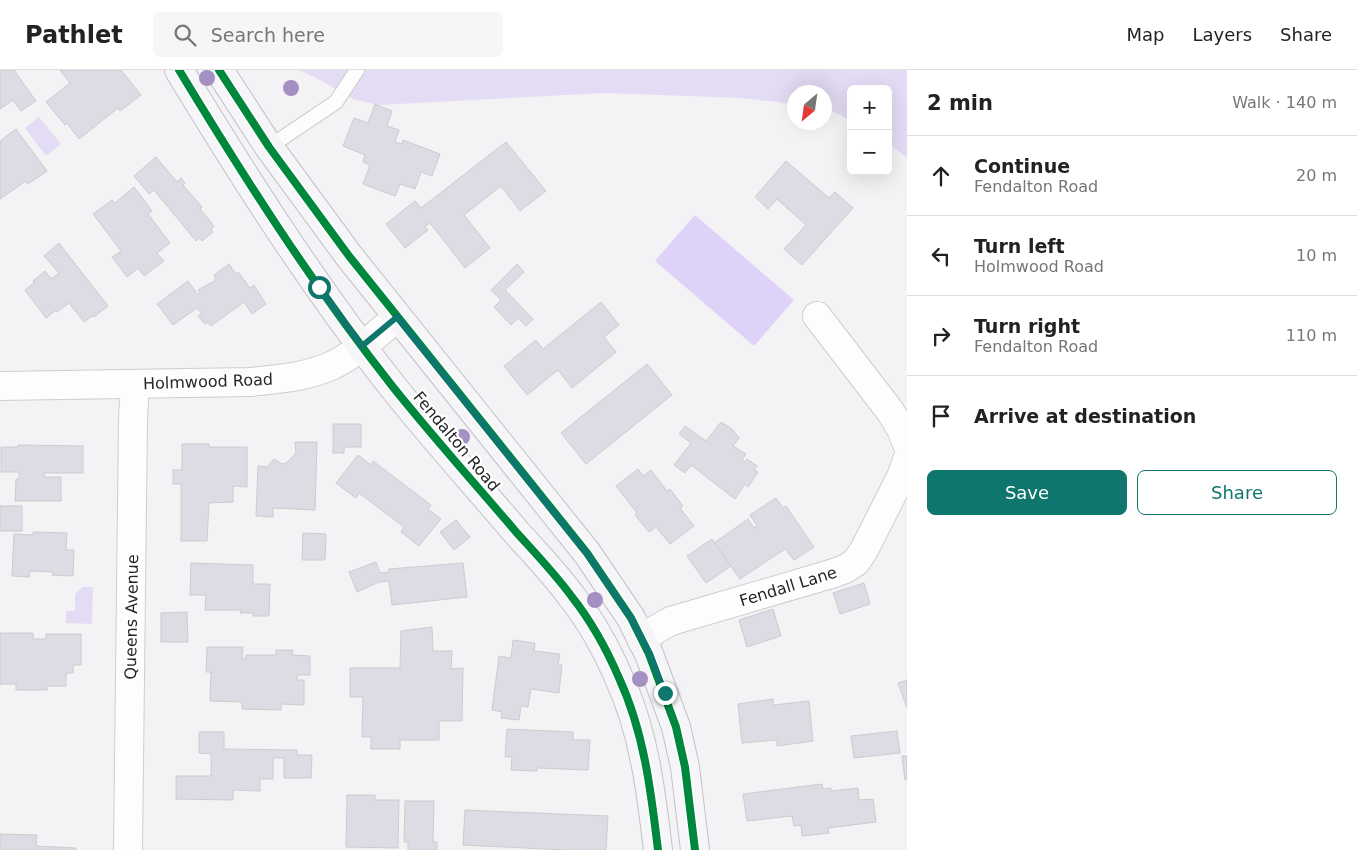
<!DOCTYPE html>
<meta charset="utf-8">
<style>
body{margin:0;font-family:"DejaVu Sans",sans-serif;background:#f6f6f6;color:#222}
.controls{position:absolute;right:15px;top:15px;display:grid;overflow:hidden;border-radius:8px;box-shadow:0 5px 20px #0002}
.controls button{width:45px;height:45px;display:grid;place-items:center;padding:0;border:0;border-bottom:1px solid #e0e0e0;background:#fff;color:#222;font:25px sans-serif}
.compass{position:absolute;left:787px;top:15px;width:45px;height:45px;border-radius:50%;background:#fff;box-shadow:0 5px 20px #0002;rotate:209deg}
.stop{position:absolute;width:15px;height:15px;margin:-11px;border:4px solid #0f766e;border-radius:50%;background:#fff}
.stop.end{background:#0f766e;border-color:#fff;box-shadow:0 1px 5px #0008}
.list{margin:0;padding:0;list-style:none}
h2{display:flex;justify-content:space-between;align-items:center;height:65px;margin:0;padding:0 20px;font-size:21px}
h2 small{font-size:16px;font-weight:400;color:#767676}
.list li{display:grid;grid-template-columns:32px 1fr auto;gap:15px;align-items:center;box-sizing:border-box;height:80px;padding:0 20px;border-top:1px solid #e0e0e0}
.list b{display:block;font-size:19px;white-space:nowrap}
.list p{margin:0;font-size:16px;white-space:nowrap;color:#767676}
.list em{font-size:16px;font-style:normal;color:#767676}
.actions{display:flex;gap:10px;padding:15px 20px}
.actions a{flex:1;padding:11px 0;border:1px solid #0f766e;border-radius:8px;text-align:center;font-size:18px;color:#0f766e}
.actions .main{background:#0f766e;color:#fff}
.icon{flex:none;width:28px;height:28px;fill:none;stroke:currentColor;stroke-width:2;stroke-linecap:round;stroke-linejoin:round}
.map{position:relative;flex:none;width:907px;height:780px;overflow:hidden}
header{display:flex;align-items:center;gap:30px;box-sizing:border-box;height:70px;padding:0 25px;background:#fff;border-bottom:1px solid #e0e0e0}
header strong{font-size:24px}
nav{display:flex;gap:28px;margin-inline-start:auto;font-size:18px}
.search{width:350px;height:45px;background:#f6f6f6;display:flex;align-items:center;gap:12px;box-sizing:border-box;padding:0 18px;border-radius:8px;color:#767676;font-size:19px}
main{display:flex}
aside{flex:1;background:#fff}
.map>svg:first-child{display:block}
.green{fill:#dfd2f8}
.water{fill:#e4dcf4}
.building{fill:#dedbe5;stroke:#ccccce}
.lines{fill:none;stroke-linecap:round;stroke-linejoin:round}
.service-casing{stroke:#cececf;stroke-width:16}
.minor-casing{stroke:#cececf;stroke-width:30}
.tertiary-casing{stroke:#cececf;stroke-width:30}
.primary-casing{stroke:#c4c1c8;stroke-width:30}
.service{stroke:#fdfdfe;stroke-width:14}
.minor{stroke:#fdfdfe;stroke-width:28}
.tertiary{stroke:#fdfdfe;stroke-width:28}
.primary{stroke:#f6f5f8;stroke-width:28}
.cycleway-casing{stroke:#fff;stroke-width:11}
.cycleway{stroke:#00873e;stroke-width:8}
.tree{fill:#a490c2}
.route{stroke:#0f766e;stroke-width:6}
.labels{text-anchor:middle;stroke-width:4.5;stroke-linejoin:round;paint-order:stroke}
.street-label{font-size:16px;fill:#252527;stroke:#fff}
</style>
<header>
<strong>Pathlet</strong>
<div class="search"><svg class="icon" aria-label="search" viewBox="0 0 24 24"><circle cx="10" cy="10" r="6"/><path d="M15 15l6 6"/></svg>Search here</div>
<nav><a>Map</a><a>Layers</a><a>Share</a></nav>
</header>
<main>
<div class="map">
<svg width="907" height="780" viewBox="0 0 907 780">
<rect width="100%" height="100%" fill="#f3f2f5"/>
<path class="green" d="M 695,145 L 794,230 L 754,276 L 655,191 Z"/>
<g class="water">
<path d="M 299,0 L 907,0 L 907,88 L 888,73 L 888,19 L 851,19 L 851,50 L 825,38 L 824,22 L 794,22 L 794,34 L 742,28 L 604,23 L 379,35 L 353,29 L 320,10 Z"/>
<path d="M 39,47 L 61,74 L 46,86 L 25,58 Z"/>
<path d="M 83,517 L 93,517 L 92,554 L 66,553 L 66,541 L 75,541 L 75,524 Z"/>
</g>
<g class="building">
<path d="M 0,0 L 14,0 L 36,31 L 21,41 L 13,30 L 0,39 Z"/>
<path d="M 60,0 L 121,0 L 141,25 L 120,41 L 118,38 L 79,69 L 67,53 L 65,55 L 46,32 L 70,13 Z"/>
<path d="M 375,34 L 392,41 L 387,56 L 399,60 L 395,72 L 402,74 L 403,70 L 440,84 L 432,106 L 421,102 L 415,119 L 400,114 L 395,126 L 363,114 L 370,95 L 363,92 L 365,85 L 343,76 L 354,48 L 368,53 Z"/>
<path d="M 16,59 L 47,101 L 28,114 L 26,111 L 0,129 L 0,76 L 1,75 L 0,71 Z"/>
<path d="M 506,72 L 546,121 L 520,141 L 501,116 L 464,145 L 490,178 L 465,198 L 430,153 L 425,157 L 428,160 L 405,178 L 386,154 L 415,131 L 421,138 Z"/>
<path d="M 156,87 L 177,112 L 181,108 L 185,113 L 183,115 L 202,137 L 200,139 L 214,156 L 211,159 L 213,162 L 202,171 L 199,168 L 196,171 L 154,120 L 149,124 L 134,106 Z"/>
<path d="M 786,91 L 829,128 L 835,122 L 853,138 L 802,195 L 784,179 L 806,155 L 777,129 L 768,139 L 755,127 Z"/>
<path d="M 134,117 L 152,141 L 148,144 L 170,173 L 157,183 L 164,191 L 144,206 L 138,198 L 127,207 L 112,187 L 121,181 L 93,144 L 112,130 L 115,133 Z"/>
<path d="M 59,173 L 108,236 L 94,247 L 92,246 L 84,252 L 69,233 L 57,242 L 55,241 L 46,248 L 25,220 L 35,212 L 33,211 L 45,201 L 51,209 L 59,203 L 44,186 Z"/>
<path d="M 229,194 L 236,204 L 238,202 L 250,218 L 254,215 L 266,234 L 252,244 L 244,232 L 211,256 L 208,252 L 205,254 L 198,246 L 202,244 L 197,238 L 173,255 L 157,234 L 188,211 L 198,225 L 200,223 L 198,220 L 216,210 L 214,205 Z"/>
<path d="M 517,194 L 524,202 L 505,220 L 533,249 L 526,256 L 518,248 L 511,255 L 494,237 L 501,230 L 491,220 Z"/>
<path d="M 601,232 L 619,255 L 604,267 L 616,282 L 572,318 L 558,300 L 527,325 L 504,296 L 536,270 L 543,279 Z"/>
<path d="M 647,294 L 672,325 L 586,394 L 561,363 Z"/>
<path d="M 721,352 L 732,359 L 739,368 L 733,376 L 746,384 L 742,390 L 744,392 L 747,389 L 757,396 L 754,400 L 758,402 L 748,417 L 745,414 L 735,429 L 691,395 L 685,403 L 674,395 L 691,373 L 679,364 L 685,356 L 706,371 Z"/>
<path d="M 333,354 L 361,354 L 361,377 L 344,377 L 344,383 L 333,383 Z"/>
<path d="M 295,372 L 317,372 L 315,440 L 273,438 L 273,447 L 256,446 L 258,396 L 267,397 L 274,389 L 280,393 L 285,394 L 296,383 Z"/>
<path d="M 182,374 L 209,374 L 209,377 L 247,377 L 247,417 L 233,416 L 233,432 L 209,433 L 207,471 L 181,471 L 181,414 L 173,414 L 173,400 L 182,400 Z"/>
<path d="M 18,375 L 83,376 L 83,403 L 44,403 L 44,407 L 61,407 L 61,431 L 15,431 L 16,409 L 19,409 L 19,402 L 1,402 L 1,377 L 18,377 Z"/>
<path d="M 358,385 L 371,395 L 373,391 L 431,435 L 428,439 L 441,449 L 419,476 L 401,462 L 404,457 L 359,423 L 356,428 L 336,413 Z"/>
<path d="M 638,399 L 643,406 L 651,400 L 667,421 L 670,419 L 683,436 L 680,438 L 694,456 L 670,474 L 656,457 L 649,462 L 635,445 L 637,443 L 616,416 Z"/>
<path d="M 776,428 L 783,438 L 786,436 L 814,477 L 794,490 L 785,479 L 740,509 L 714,473 L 748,449 L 754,458 L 757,456 L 750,445 Z"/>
<rect x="0" y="436" width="22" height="25"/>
<path d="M 456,450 L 470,467 L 454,480 L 440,462 Z"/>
<path d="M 33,462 L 67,463 L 66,480 L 74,480 L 73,506 L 52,505 L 53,502 L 30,501 L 29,507 L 12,506 L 14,464 L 33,465 Z"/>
<path d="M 303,463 L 326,464 L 325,490 L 302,490 Z"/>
<path d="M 712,469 L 731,496 L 706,513 L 687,486 Z"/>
<path d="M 376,492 L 380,503 L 389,502 L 389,499 L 463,493 L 467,527 L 392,535 L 389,511 L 379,512 L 357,522 L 349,502 Z"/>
<path d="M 191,493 L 253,495 L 253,514 L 270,514 L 269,546 L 253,546 L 253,543 L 240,543 L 241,540 L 205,540 L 206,525 L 190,525 Z"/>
<path d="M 864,513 L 870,534 L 840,544 L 833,523 Z"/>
<path d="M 773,539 L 781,566 L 747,577 L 739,550 Z"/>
<path d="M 187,542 L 188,572 L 161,572 L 161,543 Z"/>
<path d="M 432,557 L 433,581 L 452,581 L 451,599 L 463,598 L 462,651 L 439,651 L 439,670 L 400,670 L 400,679 L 371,679 L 371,667 L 362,667 L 363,627 L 350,627 L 350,598 L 400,598 L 401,561 Z"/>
<path d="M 0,563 L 33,563 L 33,569 L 46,569 L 46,564 L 81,564 L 81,595 L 73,595 L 73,603 L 66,603 L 66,616 L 47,616 L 47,620 L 16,620 L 16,614 L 0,614 Z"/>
<path d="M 513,570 L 535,573 L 534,581 L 560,584 L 558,595 L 562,595 L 559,623 L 531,619 L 528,637 L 521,636 L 519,650 L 501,648 L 502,642 L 492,640 L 499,586 L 511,588 Z"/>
<path d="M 207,577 L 243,577 L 242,589 L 246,589 L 246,585 L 276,585 L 276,580 L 293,580 L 292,585 L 310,586 L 310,605 L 297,605 L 297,610 L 304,610 L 304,635 L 281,634 L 281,640 L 242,639 L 242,632 L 210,631 L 211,602 L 206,602 Z"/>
<path d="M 907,610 L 907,638 L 898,613 Z"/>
<path d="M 773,629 L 773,635 L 809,631 L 813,671 L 777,676 L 777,670 L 742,673 L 738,634 Z"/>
<path d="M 507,659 L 573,662 L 573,670 L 590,670 L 588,700 L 537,698 L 537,701 L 511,700 L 512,687 L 505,687 Z"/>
<path d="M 897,661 L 900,683 L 854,688 L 851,666 Z"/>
<path d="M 199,662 L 224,662 L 224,679 L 297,680 L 297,685 L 312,685 L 311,708 L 284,708 L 284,688 L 273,688 L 273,709 L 260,709 L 260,721 L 233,720 L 233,730 L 176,729 L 176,706 L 211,706 L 211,684 L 199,683 Z"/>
<path d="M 902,686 L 907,686 L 907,710 L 905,710 Z"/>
<path d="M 822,714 L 823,719 L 831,718 L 831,721 L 858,718 L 859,730 L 873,729 L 876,752 L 828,758 L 829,763 L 802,766 L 801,755 L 794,756 L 792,746 L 747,751 L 743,724 Z"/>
<path d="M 347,725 L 375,725 L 375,730 L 399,730 L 398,778 L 346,777 Z"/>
<path d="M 405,731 L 434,731 L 433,772 L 437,772 L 437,780 L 408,780 L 408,772 L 404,772 Z"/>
<path d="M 465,740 L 608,746 L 606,780 L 565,780 L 463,775 Z"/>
<path d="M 0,764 L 37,765 L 36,776 L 76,778 L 76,780 L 0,780 Z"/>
</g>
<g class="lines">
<defs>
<path id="service" d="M 269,77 L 336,32 L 357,0"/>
<g id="minor">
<path d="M 817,246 L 890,341 L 901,359 L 907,374"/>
<path d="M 642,571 L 655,560 L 671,551 L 831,504 L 845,499 L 856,492 L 864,480 L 901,407 L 907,390"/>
<path d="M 128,780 L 133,349 L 135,314"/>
</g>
<path id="tertiary" d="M 0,316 L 250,312 C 278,309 307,307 333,295 C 357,283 377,264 397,247"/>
<g id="primary">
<path d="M 179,0 C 245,109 314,217 393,317 C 433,367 476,415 517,463 C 536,484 556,505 572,527 C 591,551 607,580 619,608 C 644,662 651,721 658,780"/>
<path d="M 219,0 L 269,77 L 349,186 L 587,483 L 631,548 L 649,584 L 676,657 L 685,697 L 695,780"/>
</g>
</defs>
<use href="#service" class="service-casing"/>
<use href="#minor" class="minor-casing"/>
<use href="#tertiary" class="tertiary-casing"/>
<use href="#primary" class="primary-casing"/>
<use href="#service" class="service"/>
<use href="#minor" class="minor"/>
<use href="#tertiary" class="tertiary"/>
<use href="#primary" class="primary"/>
<defs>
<g id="cycleway">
<path d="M 179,0 C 245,109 314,217 393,317 C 433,367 476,415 517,463 C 536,484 556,505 572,527 C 591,551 607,580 619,608 C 644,662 651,721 658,780"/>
<path d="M 219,0 L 269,77 L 349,186 L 587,483 L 631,548 L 649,584 L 676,657 L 685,697 L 695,780"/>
</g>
</defs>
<use href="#cycleway" class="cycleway-casing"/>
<use href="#cycleway" class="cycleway"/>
</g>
<g class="tree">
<circle cx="207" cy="8" r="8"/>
<circle cx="291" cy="18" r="8"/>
<circle cx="462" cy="367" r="8"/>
<circle cx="595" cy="530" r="8"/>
<circle cx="640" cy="609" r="8"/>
</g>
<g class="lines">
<path class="route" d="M 319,217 L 362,276 L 397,247 L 587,484 L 631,548 L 650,584 L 665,623"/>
</g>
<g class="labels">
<g class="street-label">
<text transform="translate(208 311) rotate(-2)" y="6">Holmwood Road</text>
<text transform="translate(457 371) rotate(50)" y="6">Fendalton Road</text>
<text transform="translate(788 516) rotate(-17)" y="6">Fendall Lane</text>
<text transform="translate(131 547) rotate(-89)" y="6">Queens Avenue</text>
</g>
</g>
</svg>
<div class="controls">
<button>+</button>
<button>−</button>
</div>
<svg class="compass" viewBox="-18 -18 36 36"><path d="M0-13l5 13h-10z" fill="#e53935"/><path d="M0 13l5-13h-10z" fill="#767676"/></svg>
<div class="stop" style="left:319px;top:217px"></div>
<div class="stop end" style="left:665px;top:623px"></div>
</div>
<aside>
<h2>2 min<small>Walk · 140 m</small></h2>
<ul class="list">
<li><svg class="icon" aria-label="ahead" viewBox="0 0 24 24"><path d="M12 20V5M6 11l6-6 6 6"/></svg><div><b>Continue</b><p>Fendalton Road</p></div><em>20 m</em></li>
<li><svg class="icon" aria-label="left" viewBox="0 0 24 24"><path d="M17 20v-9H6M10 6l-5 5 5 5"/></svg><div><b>Turn left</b><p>Holmwood Road</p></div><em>10 m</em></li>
<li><svg class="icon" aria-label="right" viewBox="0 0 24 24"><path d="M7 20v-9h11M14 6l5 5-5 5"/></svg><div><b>Turn right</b><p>Fendalton Road</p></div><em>110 m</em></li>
<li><svg class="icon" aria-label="arrive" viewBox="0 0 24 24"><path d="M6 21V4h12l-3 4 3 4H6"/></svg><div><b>Arrive at destination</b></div></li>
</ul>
<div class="actions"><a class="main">Save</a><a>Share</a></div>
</aside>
</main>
